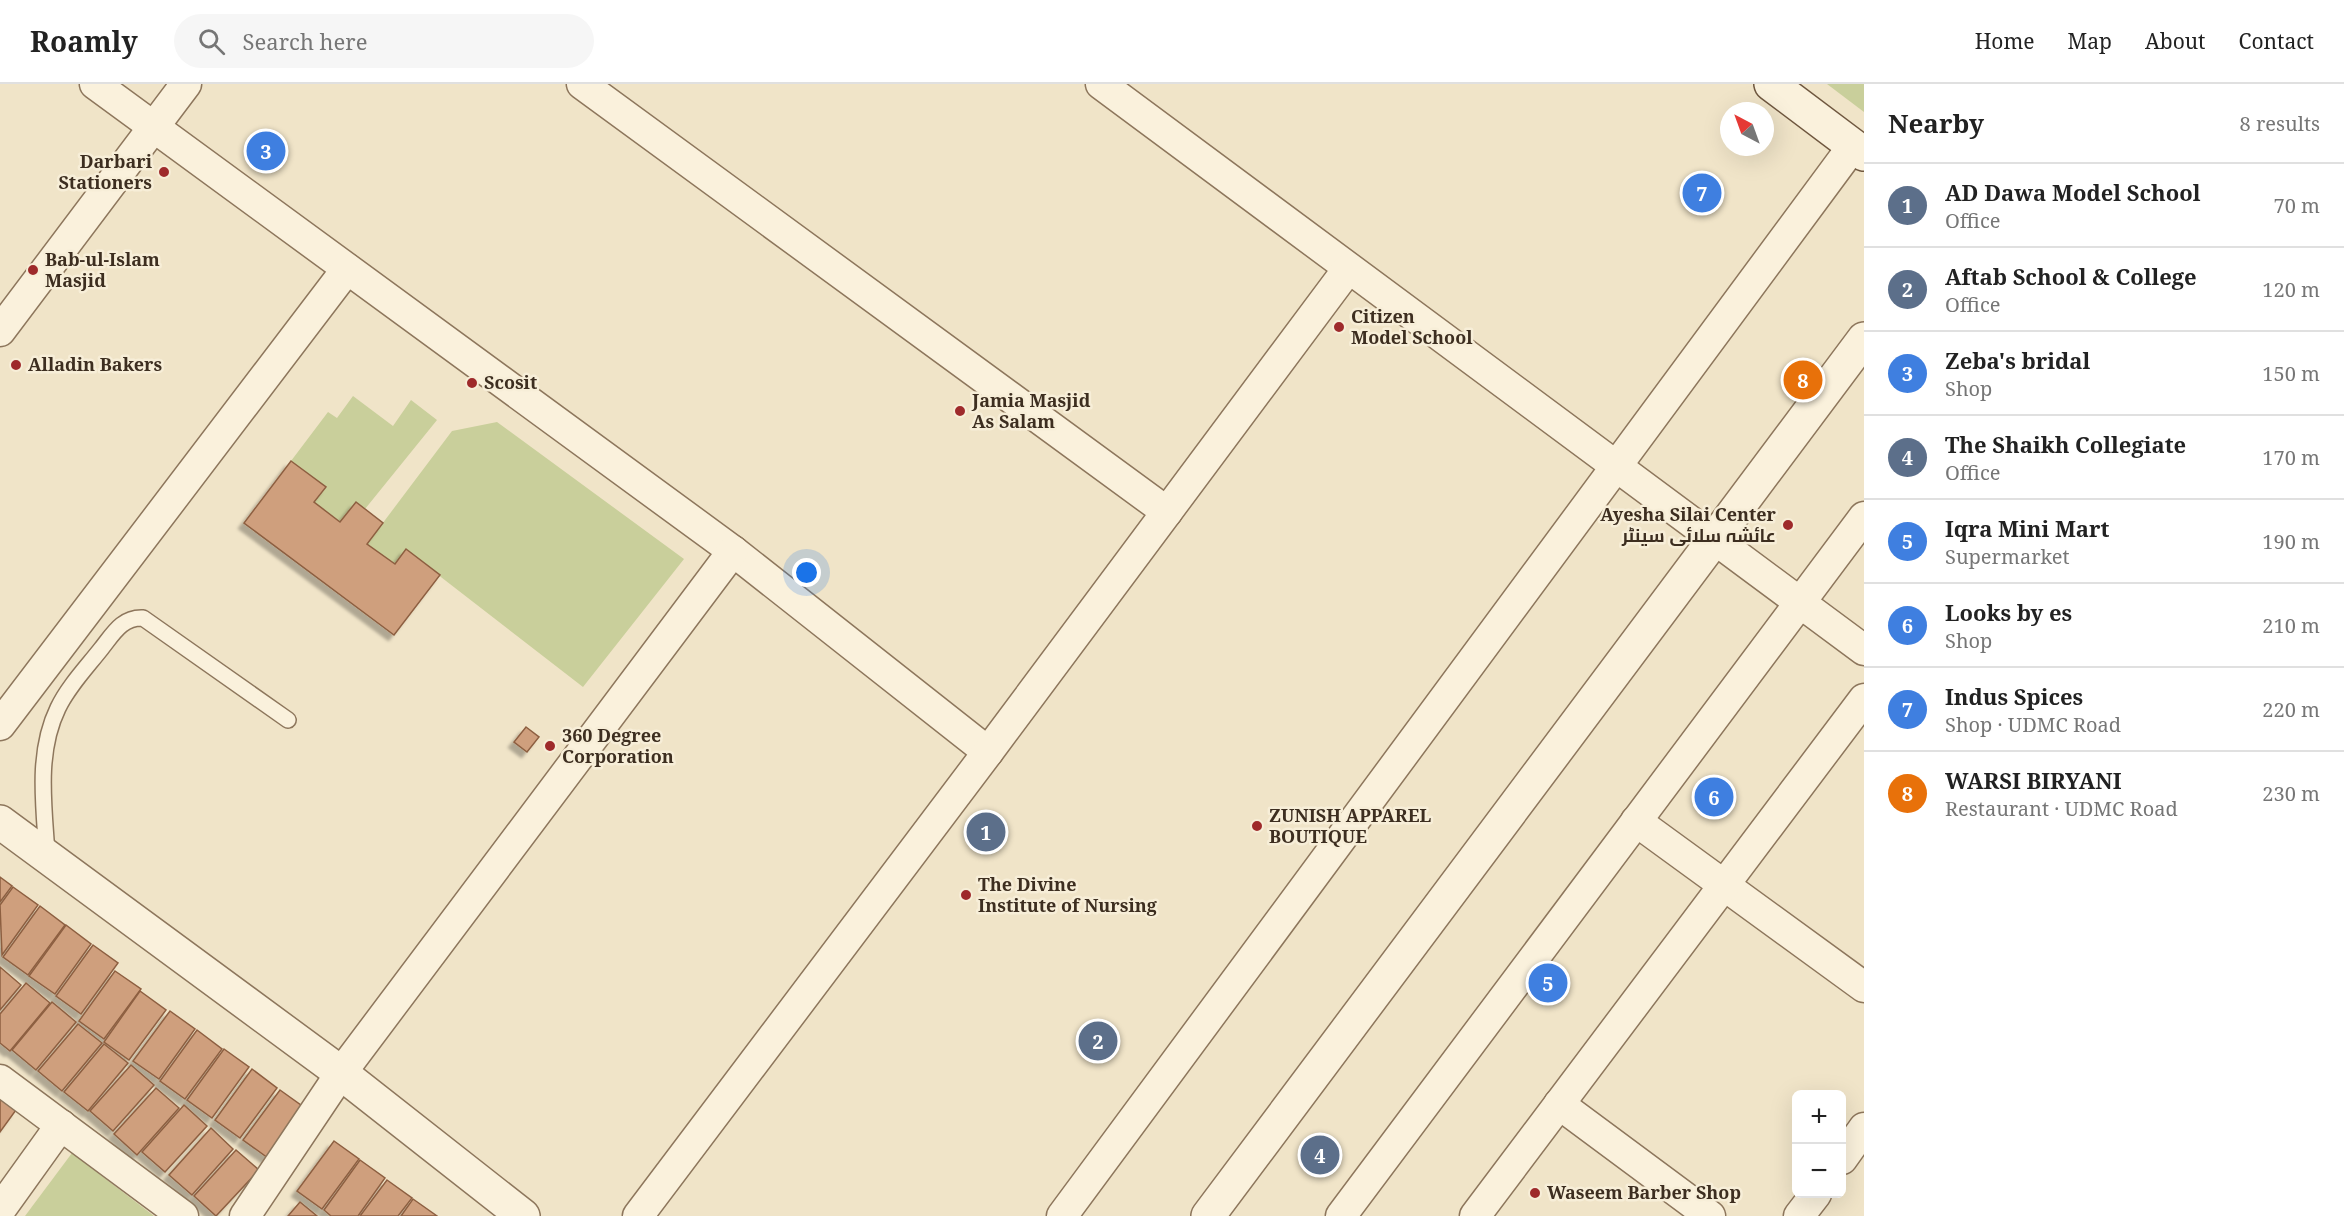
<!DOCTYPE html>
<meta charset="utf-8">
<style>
body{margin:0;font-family:"Noto Serif",Cairo,serif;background:#f6f6f6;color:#222}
.controls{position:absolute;right:18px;bottom:18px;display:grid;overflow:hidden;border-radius:9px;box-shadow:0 6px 24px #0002}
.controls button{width:54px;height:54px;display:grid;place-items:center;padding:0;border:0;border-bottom:2px solid #e0e0e0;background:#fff;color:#222;font:30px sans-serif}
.compass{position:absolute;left:1720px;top:18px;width:54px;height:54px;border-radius:50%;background:#fff;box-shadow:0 6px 24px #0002;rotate:319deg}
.you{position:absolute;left:807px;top:489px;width:21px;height:21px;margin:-15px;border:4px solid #fff;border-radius:50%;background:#1a73e8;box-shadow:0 0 0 9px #1a73e833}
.badge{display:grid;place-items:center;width:39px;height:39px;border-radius:50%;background:#9e2a2b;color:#fff;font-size:20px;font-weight:700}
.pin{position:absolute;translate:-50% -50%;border:3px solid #fff;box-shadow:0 2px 6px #0006}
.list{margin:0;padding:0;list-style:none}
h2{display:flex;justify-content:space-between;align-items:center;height:78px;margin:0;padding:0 24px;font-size:26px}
h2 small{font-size:20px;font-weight:400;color:#767676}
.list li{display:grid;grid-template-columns:39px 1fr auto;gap:18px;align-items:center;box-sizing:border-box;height:84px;padding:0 24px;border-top:2px solid #e0e0e0}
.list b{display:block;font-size:22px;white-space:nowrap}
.list p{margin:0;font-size:20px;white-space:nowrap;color:#767676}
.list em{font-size:20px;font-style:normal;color:#767676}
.icon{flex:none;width:33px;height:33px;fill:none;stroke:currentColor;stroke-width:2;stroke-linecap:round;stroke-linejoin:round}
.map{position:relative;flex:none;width:1864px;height:1132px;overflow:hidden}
header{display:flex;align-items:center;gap:36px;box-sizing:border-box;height:84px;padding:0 30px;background:#fff;border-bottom:2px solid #e0e0e0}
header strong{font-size:28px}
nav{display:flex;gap:33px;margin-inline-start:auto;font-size:21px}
.search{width:420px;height:54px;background:#f6f6f6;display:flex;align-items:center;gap:15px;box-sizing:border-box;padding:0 21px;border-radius:33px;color:#767676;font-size:22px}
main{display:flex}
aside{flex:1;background:#fff}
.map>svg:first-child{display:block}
.green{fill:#c9cf9b}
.building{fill:#cf9f7d;stroke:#8d5f41;stroke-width:1.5;filter:url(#shadow)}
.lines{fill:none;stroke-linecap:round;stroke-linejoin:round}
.service-casing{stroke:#8d765c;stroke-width:18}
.minor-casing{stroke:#8d765c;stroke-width:33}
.tertiary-casing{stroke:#8d765c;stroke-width:36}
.secondary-casing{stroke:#6f573f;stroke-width:36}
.service{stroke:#faf1dc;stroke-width:15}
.minor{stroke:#faf1dc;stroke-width:30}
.tertiary{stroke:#faf1dc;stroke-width:33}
.secondary{stroke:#faf1dc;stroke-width:33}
.poi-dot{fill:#9e2a2b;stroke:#f7eed8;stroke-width:2}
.labels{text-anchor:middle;stroke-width:5;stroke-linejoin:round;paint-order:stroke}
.poi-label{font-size:18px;font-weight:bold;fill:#3d2e20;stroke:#f7eed8;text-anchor:start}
</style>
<header>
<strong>Roamly</strong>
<div class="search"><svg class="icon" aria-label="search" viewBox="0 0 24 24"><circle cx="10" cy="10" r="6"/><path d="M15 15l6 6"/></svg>Search here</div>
<nav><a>Home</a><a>Map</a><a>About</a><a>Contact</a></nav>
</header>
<main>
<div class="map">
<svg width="1864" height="1132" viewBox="0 0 1864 1132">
<defs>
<filter id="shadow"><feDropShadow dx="-5.5" dy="5.5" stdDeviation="1.5" flood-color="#0004"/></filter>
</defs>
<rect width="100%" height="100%" fill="#f0e4c8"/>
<g class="green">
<path d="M 1827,0 L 1864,0 L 1864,28 Z"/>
<path d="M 353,312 L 393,342 L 411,316 L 437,336 L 365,425 L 356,418 L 340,438 L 314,418 L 326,403 L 291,377 L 328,328 L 337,334 Z"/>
<path d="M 497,338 L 684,475 L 583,603 L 406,466 L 395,480 L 367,460 L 452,347 Z"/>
<path d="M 72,1069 L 154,1132 L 25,1132 Z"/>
</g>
<g class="building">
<path d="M 291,377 L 326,403 L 314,418 L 340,438 L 356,418 L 383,439 L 367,460 L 395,480 L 406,465 L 440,491 L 394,551 L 244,439 Z"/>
<path d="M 526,643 L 539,653 L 527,668 L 514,658 Z"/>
<path d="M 0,793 L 12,802 L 0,818 Z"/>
<path d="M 13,803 L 38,821 L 2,871 L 0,821 Z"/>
<path d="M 40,822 L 65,841 L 28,891 L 3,873 Z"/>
<path d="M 66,841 L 91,860 L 55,910 L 29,892 Z"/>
<path d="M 93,861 L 118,879 L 81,930 L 56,912 Z"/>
<path d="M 0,883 L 21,901 L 0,926 Z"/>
<path d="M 115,887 L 141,905 L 104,955 L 79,937 Z"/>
<path d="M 26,899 L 50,919 L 10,967 L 0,959 L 0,930 Z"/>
<path d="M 140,907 L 166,926 L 129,976 L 104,958 Z"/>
<path d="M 52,918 L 76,938 L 36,986 L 12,966 Z"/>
<path d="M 170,927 L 195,945 L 159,995 L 133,977 Z"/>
<path d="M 78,940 L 102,959 L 62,1007 L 38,987 Z"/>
<path d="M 197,946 L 222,965 L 185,1015 L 160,997 Z"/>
<path d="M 104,960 L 128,979 L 88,1027 L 64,1008 Z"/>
<path d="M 224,965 L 249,983 L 212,1034 L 187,1016 Z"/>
<path d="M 131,981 L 154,1001 L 113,1047 L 90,1027 Z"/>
<path d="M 252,985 L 277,1004 L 240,1054 L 215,1036 Z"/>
<path d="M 156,1004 L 179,1024 L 137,1071 L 114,1050 Z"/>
<path d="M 280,1006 L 305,1024 L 268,1074 L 243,1056 Z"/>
<path d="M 0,1015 L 16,1026 L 0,1048 Z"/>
<path d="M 184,1021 L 207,1042 L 165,1088 L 142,1068 Z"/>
<path d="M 211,1044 L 233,1065 L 192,1111 L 169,1091 Z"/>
<path d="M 334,1057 L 359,1075 L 322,1125 L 297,1107 Z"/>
<path d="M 236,1066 L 259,1086 L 216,1132 L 194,1112 Z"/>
<path d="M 360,1076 L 385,1094 L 358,1132 L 331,1132 L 324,1126 Z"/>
<path d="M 387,1096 L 412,1114 L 398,1132 L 360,1132 Z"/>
<path d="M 413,1115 L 437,1132 L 401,1132 Z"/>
<path d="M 300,1118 L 317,1132 L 288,1132 Z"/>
</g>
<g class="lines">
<defs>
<path id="service" d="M 47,770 C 44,722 36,669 58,624 C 68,603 86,584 101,565 C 113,550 122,533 143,534 L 288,636"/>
<g id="minor">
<path d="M 95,0 L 733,467 L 988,668"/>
<path d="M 582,0 L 1167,428"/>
<path d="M 1101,0 L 1864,566"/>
<path d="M 0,247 L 186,0"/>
<path d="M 0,641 L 347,185"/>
<path d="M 1636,737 L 1864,903"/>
<path d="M 0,996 L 183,1132"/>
<path d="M 1559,1020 L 1710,1132"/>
<path d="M 1842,1075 L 1864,1044"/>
<path d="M 0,1126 L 61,1041"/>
<path d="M 245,1132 L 341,989 L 733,467"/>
<path d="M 638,1132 L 988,668 L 1348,185"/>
<path d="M 1062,1132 L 1853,62"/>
<path d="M 1341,1132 L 1864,433"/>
<path d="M 1475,1132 L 1864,615"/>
<path d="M 1799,1132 L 1816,1110"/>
</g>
<g id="tertiary">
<path d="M 0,738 L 341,989 L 523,1132"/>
<path d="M 1208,1132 L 1864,255"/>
</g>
<path id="secondary" d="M 1771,0 L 1864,70"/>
</defs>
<use href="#service" class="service-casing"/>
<use href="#minor" class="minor-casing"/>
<use href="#tertiary" class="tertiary-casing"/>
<use href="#secondary" class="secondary-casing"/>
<use href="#service" class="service"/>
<use href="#minor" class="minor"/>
<use href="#tertiary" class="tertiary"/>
<use href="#secondary" class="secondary"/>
</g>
<g class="poi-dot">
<circle cx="164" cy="88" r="6"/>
<circle cx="33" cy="186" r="6"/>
<circle cx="1339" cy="243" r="6"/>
<circle cx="16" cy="281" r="6"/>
<circle cx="472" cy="299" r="6"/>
<circle cx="960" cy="327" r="6"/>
<circle cx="1788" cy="441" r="6"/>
<circle cx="550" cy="662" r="6"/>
<circle cx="1257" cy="742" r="6"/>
<circle cx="966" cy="811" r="6"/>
<circle cx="1535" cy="1109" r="6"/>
</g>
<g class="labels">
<g class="poi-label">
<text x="152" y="84" text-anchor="end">Darbari<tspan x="152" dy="21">Stationers</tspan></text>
<text x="45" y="182">Bab-ul-Islam<tspan x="45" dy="21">Masjid</tspan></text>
<text x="1351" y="239">Citizen<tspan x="1351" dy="21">Model School</tspan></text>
<text x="28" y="287">Alladin Bakers</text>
<text x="484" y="305">Scosit</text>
<text x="972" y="323">Jamia Masjid<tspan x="972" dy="21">As Salam</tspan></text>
<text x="1776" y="437" text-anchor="end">Ayesha Silai Center<tspan x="1776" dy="21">عائشہ سلائی سینٹر</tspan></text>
<text x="562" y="658">360 Degree<tspan x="562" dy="21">Corporation</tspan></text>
<text x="1269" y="738">ZUNISH APPAREL<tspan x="1269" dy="21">BOUTIQUE</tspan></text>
<text x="978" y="807">The Divine<tspan x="978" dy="21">Institute of Nursing</tspan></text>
<text x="1547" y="1115">Waseem Barber Shop</text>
</g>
</g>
</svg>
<div class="controls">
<button>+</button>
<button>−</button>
</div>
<svg class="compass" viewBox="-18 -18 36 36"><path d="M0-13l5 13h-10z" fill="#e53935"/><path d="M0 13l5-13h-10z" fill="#767676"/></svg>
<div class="you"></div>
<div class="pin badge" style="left:986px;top:748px;background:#5c6f8a">1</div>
<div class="pin badge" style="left:1098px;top:957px;background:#5c6f8a">2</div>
<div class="pin badge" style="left:266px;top:67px;background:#3f7fe0">3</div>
<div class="pin badge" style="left:1320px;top:1071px;background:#5c6f8a">4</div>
<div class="pin badge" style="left:1548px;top:899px;background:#3f7fe0">5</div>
<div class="pin badge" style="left:1714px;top:713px;background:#3f7fe0">6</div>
<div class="pin badge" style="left:1702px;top:109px;background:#3f7fe0">7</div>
<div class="pin badge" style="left:1803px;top:296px;background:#e8710a">8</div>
</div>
<aside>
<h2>Nearby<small>8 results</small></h2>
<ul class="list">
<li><span class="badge" style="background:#5c6f8a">1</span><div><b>AD Dawa Model School</b><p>Office</p></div><em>70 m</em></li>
<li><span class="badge" style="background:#5c6f8a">2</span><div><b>Aftab School &amp; College</b><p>Office</p></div><em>120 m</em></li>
<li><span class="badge" style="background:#3f7fe0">3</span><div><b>Zeba's bridal</b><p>Shop</p></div><em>150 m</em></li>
<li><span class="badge" style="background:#5c6f8a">4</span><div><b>The Shaikh Collegiate</b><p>Office</p></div><em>170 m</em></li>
<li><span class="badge" style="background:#3f7fe0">5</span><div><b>Iqra Mini Mart</b><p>Supermarket</p></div><em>190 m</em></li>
<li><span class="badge" style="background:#3f7fe0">6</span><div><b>Looks by es</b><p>Shop</p></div><em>210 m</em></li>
<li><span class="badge" style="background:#3f7fe0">7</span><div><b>Indus Spices</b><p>Shop · UDMC Road</p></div><em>220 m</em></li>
<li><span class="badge" style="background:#e8710a">8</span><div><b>WARSI BIRYANI</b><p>Restaurant · UDMC Road</p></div><em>230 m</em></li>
</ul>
</aside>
</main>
